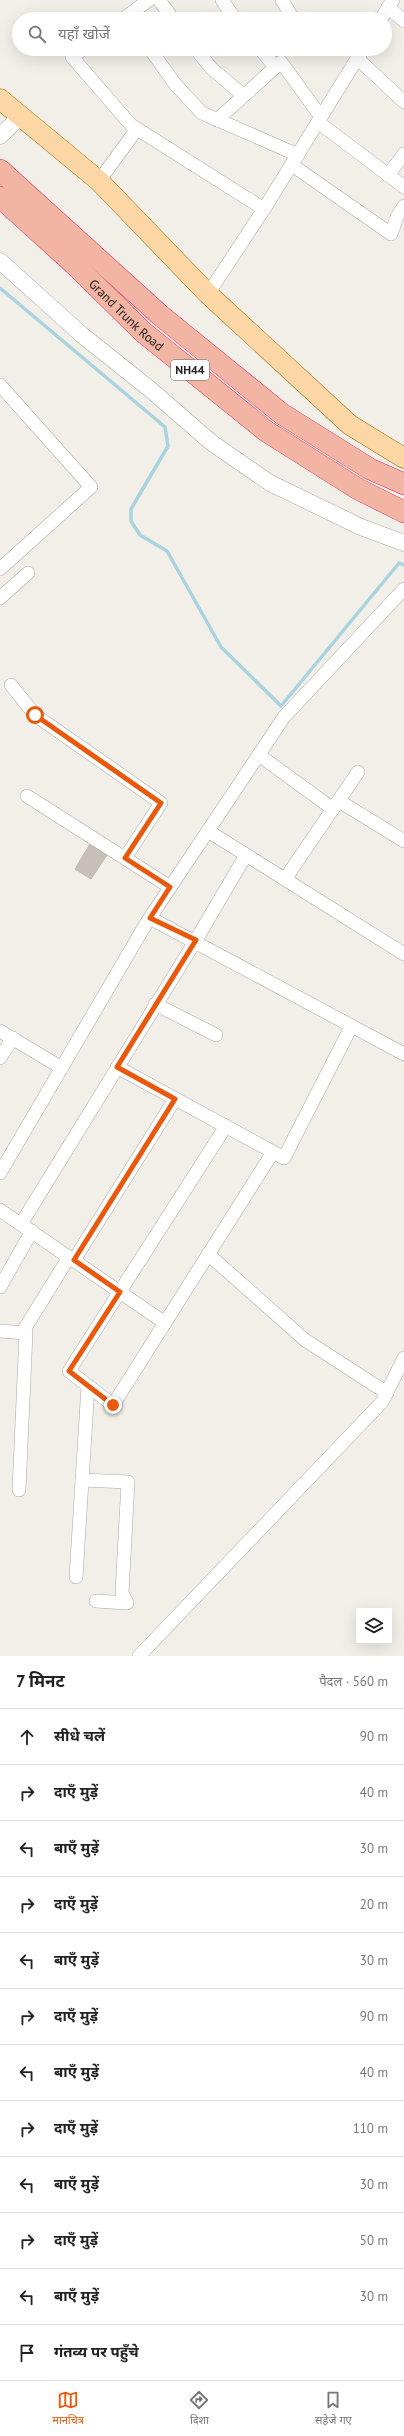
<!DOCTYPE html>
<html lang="hi">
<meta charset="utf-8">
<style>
body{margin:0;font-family:"PT Sans","Noto Sans Devanagari",sans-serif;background:#f2f2f2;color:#222}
.controls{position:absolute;right:12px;bottom:12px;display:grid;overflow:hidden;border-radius:0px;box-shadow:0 4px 16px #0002}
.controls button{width:36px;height:36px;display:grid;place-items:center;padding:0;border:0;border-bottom:1px solid #e0e0e0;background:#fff;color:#222;font:20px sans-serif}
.stop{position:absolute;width:12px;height:12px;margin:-9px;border:3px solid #ea580c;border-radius:50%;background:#fff}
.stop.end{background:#ea580c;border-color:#fff;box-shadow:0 1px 4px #0008}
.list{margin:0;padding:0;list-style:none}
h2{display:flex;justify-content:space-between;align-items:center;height:52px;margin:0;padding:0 16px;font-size:17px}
h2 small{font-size:13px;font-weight:400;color:#767676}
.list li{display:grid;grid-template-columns:26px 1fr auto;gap:12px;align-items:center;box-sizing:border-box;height:56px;padding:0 16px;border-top:1px solid #e0e0e0}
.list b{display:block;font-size:15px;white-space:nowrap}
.list em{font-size:13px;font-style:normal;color:#767676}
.icon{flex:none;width:22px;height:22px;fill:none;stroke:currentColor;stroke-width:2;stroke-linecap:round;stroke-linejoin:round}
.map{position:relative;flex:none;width:404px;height:1656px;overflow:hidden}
.search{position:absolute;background:#fff;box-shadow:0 4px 16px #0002;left:12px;right:12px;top:12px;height:44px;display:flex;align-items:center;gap:10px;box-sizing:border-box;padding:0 14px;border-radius:22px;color:#767676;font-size:15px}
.sheet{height:724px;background:#fff}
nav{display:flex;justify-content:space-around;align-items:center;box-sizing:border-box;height:56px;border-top:1px solid #e0e0e0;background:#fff;font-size:11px;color:#767676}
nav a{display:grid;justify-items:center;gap:2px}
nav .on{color:#ea580c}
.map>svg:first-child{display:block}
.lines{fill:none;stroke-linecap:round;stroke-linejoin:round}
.stream{stroke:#aad3df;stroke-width:3.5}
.building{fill:#c7bfb8;stroke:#c4b6ab}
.minor-casing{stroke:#a9a9a9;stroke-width:14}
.tertiary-casing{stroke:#a9a9a9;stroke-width:17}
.primary-casing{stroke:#a06b00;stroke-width:21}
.trunk-casing{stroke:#dc2a67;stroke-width:22}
.minor{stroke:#fff;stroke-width:13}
.tertiary{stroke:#fff;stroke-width:16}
.primary{stroke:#fcd6a4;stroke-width:20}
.trunk{stroke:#f2b4a3;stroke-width:21}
.route{stroke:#ea580c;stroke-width:5}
.labels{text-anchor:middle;stroke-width:3.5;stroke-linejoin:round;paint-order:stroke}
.shield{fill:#fff;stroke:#646464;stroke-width:1}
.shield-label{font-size:12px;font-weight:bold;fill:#222}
.street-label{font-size:13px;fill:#222;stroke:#fff}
</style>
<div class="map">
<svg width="404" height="1656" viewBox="0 0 404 1656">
<rect width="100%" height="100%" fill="#f2efe9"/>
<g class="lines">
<path class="stream" d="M 0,288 L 165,427 L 168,446 L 131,509 L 131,521 L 140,535 L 167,551 L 221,647 L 281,706 L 399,563 L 404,565"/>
</g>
<path class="building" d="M 90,844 L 107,855 L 91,879 L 75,869 Z"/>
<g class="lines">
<defs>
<g id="minor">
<path d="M 159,0 L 173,19"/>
<path d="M 222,0 L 235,19"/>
<path d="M 282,0 L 293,19"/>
<path d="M 388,7 L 404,21"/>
<path d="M 123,19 L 149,0"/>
<path d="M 381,19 L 393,0"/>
<path d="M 83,49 L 72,57 L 131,125 L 264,209"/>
<path d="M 150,49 L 175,84 L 202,113 L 298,155"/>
<path d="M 196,49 L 211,68 L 243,95"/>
<path d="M 260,49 L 275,67"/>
<path d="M 357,58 L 404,102"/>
<path d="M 217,120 L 281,62 L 321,117"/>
<path d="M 318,122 L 404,187"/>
<path d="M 292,165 L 391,234 L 397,217 L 404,206"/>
<path d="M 388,175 L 404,154"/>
<path d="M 99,181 L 137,129"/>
<path d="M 208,294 L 264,209 L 363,49"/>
<path d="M 0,385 L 91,487 L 0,569"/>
<path d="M 0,598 L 28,573"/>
<path d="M 11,685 L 35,715 L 161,803 L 125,858"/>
<path d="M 259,755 L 333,809"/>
<path d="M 27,796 L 170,887"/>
<path d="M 339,801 L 404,841"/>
<path d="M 208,831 L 404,954"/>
<path d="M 285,879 L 358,772"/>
<path d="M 150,918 L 404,1054"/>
<path d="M 155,1004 L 216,1035"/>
<path d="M 0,1031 L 62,1068"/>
<path d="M 0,1058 L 13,1038"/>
<path d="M 117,1067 L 284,1158 L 351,1027"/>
<path d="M 226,1126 L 69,1371 L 113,1405 L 273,1152"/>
<path d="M 0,1173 L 147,922 L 284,717 L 404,589"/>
<path d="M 0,1210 L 165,1323"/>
<path d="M 21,1224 L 196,940 L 246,855"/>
<path d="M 208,1254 L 305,1340 L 387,1393"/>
<path d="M 74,1260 L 175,1099"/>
<path d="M 0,1287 L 32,1231"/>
<path d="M 0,1331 L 26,1333 L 19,1490"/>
<path d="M 22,1333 L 69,1257"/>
<path d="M 82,1480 L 128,1482 L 122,1593 L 127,1603 L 96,1601"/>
<path d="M 76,1577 L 88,1386"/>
<path d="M 139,1656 L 382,1402 L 404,1358"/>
</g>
<g id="tertiary">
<path d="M 0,136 L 21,116"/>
<path d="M 0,261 L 82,335 L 151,390 L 212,443 L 270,483 L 361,527 L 404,543"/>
</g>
<path id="primary" d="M 0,99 L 99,181 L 208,294 L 350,425 L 404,458"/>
<g id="trunk">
<path d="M 0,170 L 160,315 L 282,414 L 370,469 L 404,484"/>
<path id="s1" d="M 0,197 L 74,264 L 143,332 L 266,431 L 358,489 L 404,512"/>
</g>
</defs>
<use href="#minor" class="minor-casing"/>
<use href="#tertiary" class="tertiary-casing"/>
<use href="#primary" class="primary-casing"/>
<use href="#trunk" class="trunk-casing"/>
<use href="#minor" class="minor"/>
<use href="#tertiary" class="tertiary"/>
<use href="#primary" class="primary"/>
<use href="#trunk" class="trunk"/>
</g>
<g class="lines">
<path class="route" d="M 35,715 L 161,803 L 125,858 L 170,887 L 150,918 L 196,940 L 117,1067 L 175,1099 L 74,1260 L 120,1292 L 69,1371 L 113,1405"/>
</g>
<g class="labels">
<rect class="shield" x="171" y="360" width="38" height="20" rx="3"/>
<g class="shield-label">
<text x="190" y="374">NH44</text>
</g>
<g class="street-label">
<text dy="5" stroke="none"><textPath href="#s1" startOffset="173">Grand Trunk Road</textPath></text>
</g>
</g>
</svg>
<div class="controls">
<button><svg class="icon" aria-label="layers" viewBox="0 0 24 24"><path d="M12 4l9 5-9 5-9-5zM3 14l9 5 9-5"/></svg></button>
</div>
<div class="stop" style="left:35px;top:715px"></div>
<div class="stop end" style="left:113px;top:1405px"></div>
<div class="search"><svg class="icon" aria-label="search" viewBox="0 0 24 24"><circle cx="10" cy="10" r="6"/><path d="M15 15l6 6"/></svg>यहाँ खोजें</div>
</div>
<section class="sheet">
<h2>7 मिनट<small>पैदल · 560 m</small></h2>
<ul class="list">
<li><svg class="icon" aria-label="ahead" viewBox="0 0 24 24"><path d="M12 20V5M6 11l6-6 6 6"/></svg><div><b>सीधे चलें</b></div><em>90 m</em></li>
<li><svg class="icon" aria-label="right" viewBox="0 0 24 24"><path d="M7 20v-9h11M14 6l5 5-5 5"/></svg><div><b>दाएँ मुड़ें</b></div><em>40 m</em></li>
<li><svg class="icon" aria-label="left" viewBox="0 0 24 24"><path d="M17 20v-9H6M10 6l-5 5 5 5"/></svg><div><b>बाएँ मुड़ें</b></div><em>30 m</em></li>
<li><svg class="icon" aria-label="right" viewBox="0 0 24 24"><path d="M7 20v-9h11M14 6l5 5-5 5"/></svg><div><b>दाएँ मुड़ें</b></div><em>20 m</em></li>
<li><svg class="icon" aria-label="left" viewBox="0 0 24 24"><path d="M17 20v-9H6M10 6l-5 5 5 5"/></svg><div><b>बाएँ मुड़ें</b></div><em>30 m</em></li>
<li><svg class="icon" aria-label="right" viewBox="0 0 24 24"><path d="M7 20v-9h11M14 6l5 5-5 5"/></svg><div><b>दाएँ मुड़ें</b></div><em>90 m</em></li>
<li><svg class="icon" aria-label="left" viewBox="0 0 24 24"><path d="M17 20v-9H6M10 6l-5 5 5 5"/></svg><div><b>बाएँ मुड़ें</b></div><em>40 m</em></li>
<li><svg class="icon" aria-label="right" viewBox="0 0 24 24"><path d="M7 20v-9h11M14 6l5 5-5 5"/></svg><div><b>दाएँ मुड़ें</b></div><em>110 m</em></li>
<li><svg class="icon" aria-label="left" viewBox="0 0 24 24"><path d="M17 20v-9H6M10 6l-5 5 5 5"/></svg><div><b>बाएँ मुड़ें</b></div><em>30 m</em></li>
<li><svg class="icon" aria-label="right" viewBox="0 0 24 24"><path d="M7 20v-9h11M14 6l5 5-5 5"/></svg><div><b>दाएँ मुड़ें</b></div><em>50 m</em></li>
<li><svg class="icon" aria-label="left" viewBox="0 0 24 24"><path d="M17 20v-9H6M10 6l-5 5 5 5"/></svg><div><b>बाएँ मुड़ें</b></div><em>30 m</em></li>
<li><svg class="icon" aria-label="arrive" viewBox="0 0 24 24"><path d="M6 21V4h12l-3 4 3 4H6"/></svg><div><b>गंतव्य पर पहुँचे</b></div></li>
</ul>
</section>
<nav>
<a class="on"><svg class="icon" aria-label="map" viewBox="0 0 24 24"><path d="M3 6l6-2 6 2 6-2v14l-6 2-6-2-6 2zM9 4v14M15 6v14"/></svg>मानचित्र</a>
<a><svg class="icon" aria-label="directions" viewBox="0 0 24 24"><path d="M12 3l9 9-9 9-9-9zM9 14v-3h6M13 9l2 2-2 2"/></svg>दिशा</a>
<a><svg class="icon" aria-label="saved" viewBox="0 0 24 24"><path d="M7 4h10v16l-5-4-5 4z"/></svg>सहेजे गए</a>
</nav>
